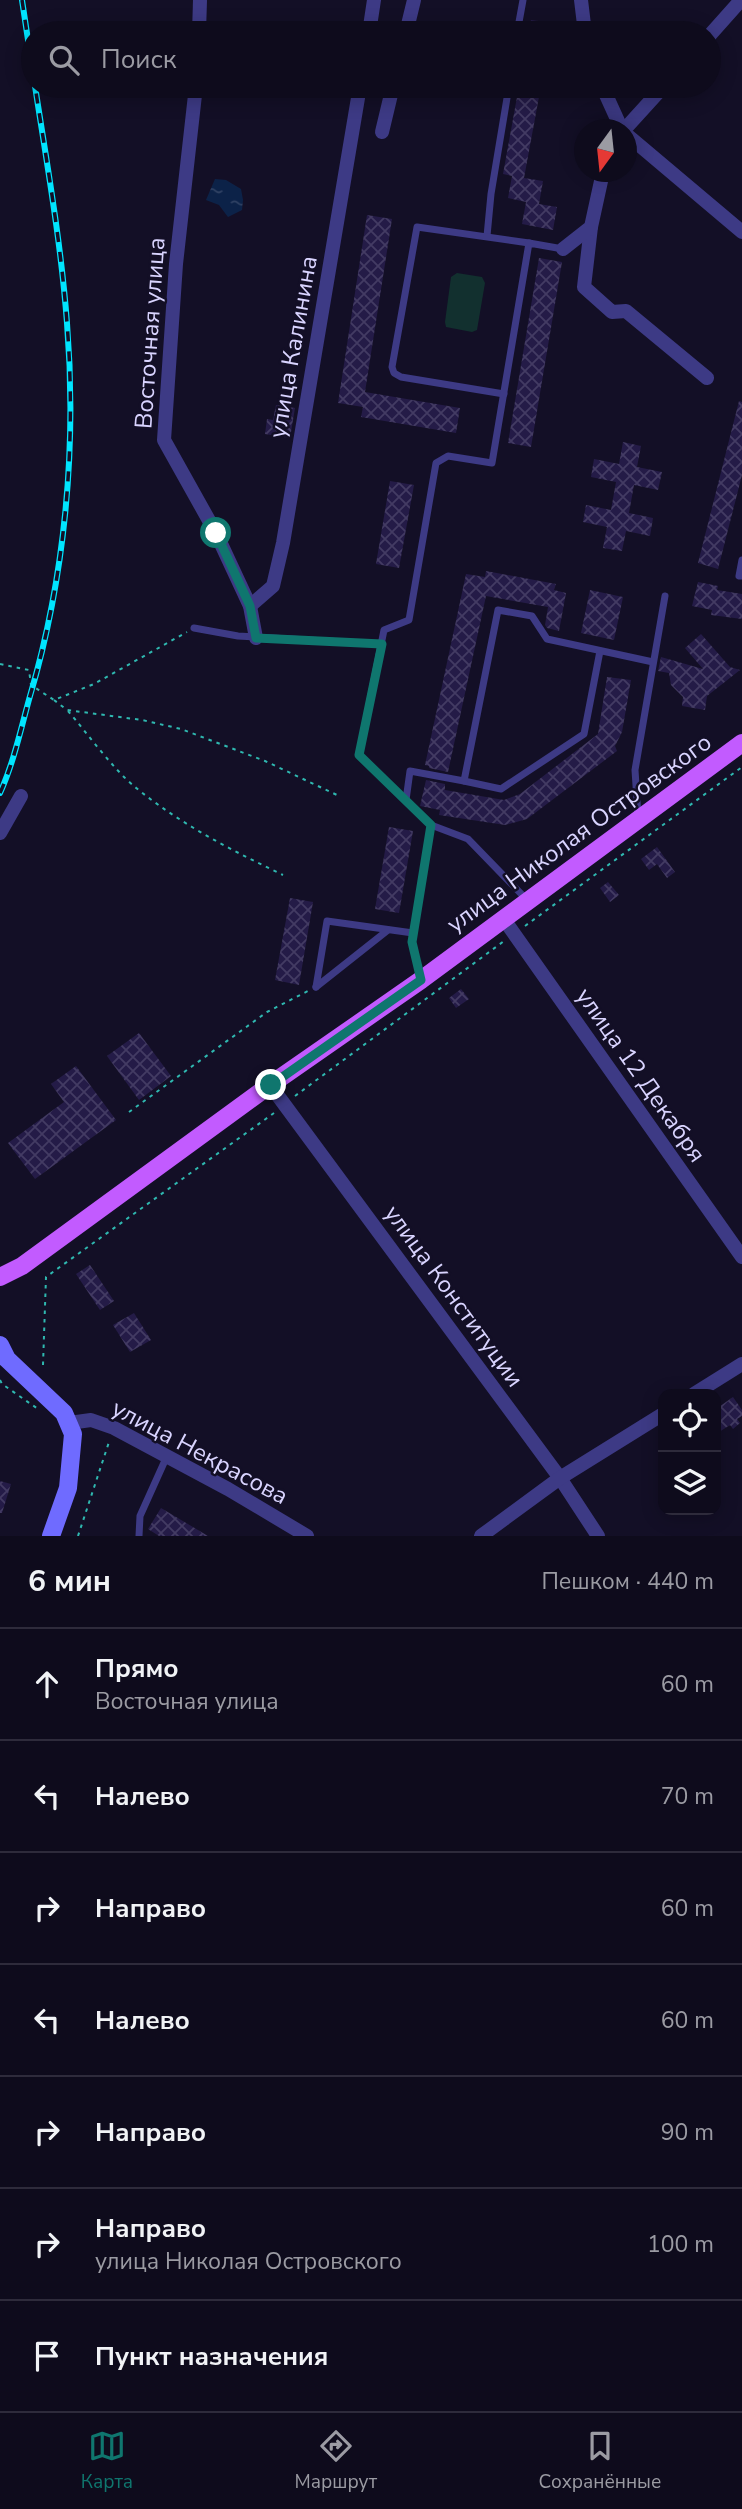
<!DOCTYPE html>
<html lang="ru">
<meta charset="utf-8">
<style>
body{margin:0;font-family:"Nunito Sans",sans-serif;background:#1c1929;color:#f1f3f6}
.controls{position:absolute;right:21px;bottom:21px;display:grid;overflow:hidden;border-radius:14px;box-shadow:0 4px 18px #0003}
.controls button{width:63px;height:63px;display:grid;place-items:center;padding:0;border:0;border-bottom:2px solid #2e2b3b;background:#0e0b1c;color:#f1f3f6;font:35px sans-serif}
.compass{position:absolute;left:574px;top:119px;width:63px;height:63px;border-radius:50%;background:#0e0b1c;box-shadow:0 4px 18px #0003;rotate:195deg}
.stop{position:absolute;width:21px;height:21px;margin:-16px;border:5px solid #0f766e;border-radius:50%;background:#fff}
.stop.end{background:#0f766e;border-color:#fff;box-shadow:0 2px 7px #0008}
.list{margin:0;padding:0;list-style:none}
h2{display:flex;justify-content:space-between;align-items:center;height:91px;margin:0;padding:0 28px;font-size:30px}
h2 small{font-size:23px;font-weight:400;color:#9b9ba3}
.list li{display:grid;grid-template-columns:46px 1fr auto;gap:21px;align-items:center;box-sizing:border-box;height:112px;padding:0 28px;border-top:2px solid #2e2b3b}
.list b{display:block;font-size:26px;white-space:nowrap}
.list p{margin:0;font-size:23px;white-space:nowrap;color:#9b9ba3}
.list em{font-size:23px;font-style:normal;color:#9b9ba3}
.icon{flex:none;width:38px;height:38px;fill:none;stroke:currentColor;stroke-width:2;stroke-linecap:round;stroke-linejoin:round}
.map{position:relative;flex:none;width:742px;height:1536px;overflow:hidden}
.search{position:absolute;background:#0e0b1c;box-shadow:0 4px 18px #0003;left:21px;right:21px;top:21px;height:77px;display:flex;align-items:center;gap:18px;box-sizing:border-box;padding:0 24px;border-radius:38px;color:#9b9ba3;font-size:26px}
.sheet{height:875px;background:#0e0b1c}
nav{display:flex;justify-content:space-around;align-items:center;box-sizing:border-box;height:98px;border-top:2px solid #2e2b3b;background:#0e0b1c;font-size:19px;color:#9b9ba3}
nav a{display:grid;justify-items:center;gap:4px}
nav .on{color:#0f766e}
.map>svg:first-child{display:block}
.green{fill:#12302f}
.water{fill:url(#water-ripples)}
.building{fill:url(#building-cross-hatch)}
.lines{fill:none;stroke-linecap:round;stroke-linejoin:round}
.path{stroke:#2fb8b0;stroke-width:2;stroke-dasharray:3.5 5;stroke-linecap:butt}
.lane{stroke:#3d3a85;stroke-width:7}
.street{stroke:#3d3a85;stroke-width:14}
.secondary{stroke:#6f6bff;stroke-width:18}
.primary{stroke:#c25bff;stroke-width:18}
.rail-casing{stroke:#00e5ff;stroke-width:6}
.rail{stroke:#130f26;stroke-width:3.5;stroke-dasharray:10;stroke-linecap:butt}
.route{stroke:#0f766e;stroke-width:9}
.labels{text-anchor:middle;stroke-width:5;stroke-linejoin:round;paint-order:stroke}
.street-label{font-size:24px;fill:#d9d4ff;stroke:#130f26}
</style>
<div class="map">
<svg width="742" height="1536" viewBox="0 0 742 1536">
<defs>
<pattern id="water-ripples" width="26" height="14" patternUnits="userSpaceOnUse" patternTransform="scale(1.75)"><rect width="26" height="14" fill="#0c2248"/><path d="M2 4q2-2 4 0t4 0M15 11q2-2 4 0t4 0" fill="none" stroke="#2f4163"/></pattern>
<pattern id="building-cross-hatch" width="8" height="8" patternUnits="userSpaceOnUse" patternTransform="scale(1.75)"><rect width="8" height="8" fill="#241b47"/><path d="M0 0l8 8M0 8l8-8" fill="none" stroke="#433b63"/></pattern>
</defs>
<rect width="100%" height="100%" fill="#130f26"/>
<path class="green" d="M 457,273 L 482,277 L 485,283 L 477,330 L 472,332 L 446,327 L 445,322 L 451,277 Z"/>
<path class="water" d="M 215,179 L 226,180 L 241,189 L 243,200 L 242,210 L 228,217 L 219,205 L 206,200 Z"/>
<g class="building">
<path d="M 531,20 L 552,23 L 550,33 L 528,33 Z"/>
<path d="M 519,86 L 541,86 L 524,178 L 543,181 L 539,204 L 557,207 L 553,230 L 522,224 L 526,202 L 508,198 L 512,176 L 503,174 Z"/>
<path d="M 367,215 L 392,219 L 365,392 L 460,408 L 456,433 L 361,417 L 363,407 L 338,403 Z"/>
<path d="M 539,258 L 562,262 L 531,447 L 508,443 Z"/>
<path d="M 739,401 L 742,402 L 742,475 L 718,569 L 698,563 Z"/>
<path d="M 276,405 L 295,408 L 290,438 L 265,434 L 267,419 L 273,420 Z"/>
<path d="M 623,442 L 641,446 L 637,467 L 662,472 L 658,490 L 634,485 L 629,513 L 653,518 L 650,536 L 626,531 L 622,551 L 603,548 L 607,527 L 583,522 L 586,505 L 611,510 L 616,482 L 591,477 L 594,459 L 619,464 Z"/>
<path d="M 390,481 L 414,485 L 399,568 L 376,564 Z"/>
<path d="M 486,571 L 556,584 L 554,590 L 566,593 L 559,631 L 547,628 L 545,625 L 548,607 L 486,596 L 448,772 L 429,768 L 429,766 L 425,765 L 466,574 L 485,577 Z"/>
<path d="M 698,582 L 718,586 L 717,590 L 742,594 L 742,619 L 711,615 L 712,610 L 692,606 Z"/>
<path d="M 590,590 L 623,597 L 614,640 L 581,633 Z"/>
<path d="M 701,634 L 730,667 L 740,670 L 707,696 L 705,710 L 682,706 L 683,697 L 671,685 L 669,673 L 658,671 L 661,657 L 703,669 L 685,648 Z"/>
<path d="M 607,677 L 631,680 L 622,732 L 615,746 L 617,751 L 527,819 L 505,825 L 439,815 L 440,810 L 420,806 L 426,780 L 445,784 L 445,790 L 504,800 L 520,794 L 598,734 Z"/>
<path d="M 389,827 L 413,831 L 399,913 L 375,909 Z"/>
<path d="M 657,847 L 675,872 L 667,878 L 657,864 L 649,870 L 641,859 Z"/>
<path d="M 608,882 L 619,895 L 610,902 L 600,888 Z"/>
<path d="M 290,898 L 313,902 L 299,985 L 275,980 Z"/>
<path d="M 461,989 L 469,999 L 456,1008 L 449,998 Z"/>
<path d="M 139,1033 L 171,1076 L 139,1100 L 107,1056 Z"/>
<path d="M 76,1066 L 116,1120 L 35,1179 L 8,1143 L 64,1102 L 51,1084 Z"/>
<path d="M 90,1265 L 114,1301 L 100,1310 L 76,1274 Z"/>
<path d="M 134,1313 L 151,1340 L 130,1352 L 113,1325 Z"/>
<path d="M 733,1397 L 742,1410 L 742,1416 L 737,1419 L 740,1423 L 733,1429 L 730,1425 L 716,1434 L 716,1409 Z"/>
<path d="M 0,1481 L 11,1484 L 2,1513 L 0,1513 Z"/>
<path d="M 161,1508 L 208,1536 L 159,1536 L 148,1529 Z"/>
</g>
<g class="lines">
<g class="path">
<path d="M 0,664 L 29,670 L 31,685 L 54,700 L 94,684 L 187,632"/>
<path d="M 54,700 L 67,710 L 142,720 L 181,729 L 265,761 L 337,795"/>
<path d="M 68,711 C 87,733 113,769 135,787 C 180,824 231,850 283,875"/>
<path d="M 525,926 L 742,767"/>
<path d="M 295,1096 L 504,941"/>
<path d="M 129,1112 L 267,1012 L 308,991"/>
<path d="M 43,1365 L 46,1277 L 274,1113"/>
<path d="M 0,1380 L 2,1384 L 38,1409"/>
<path d="M 78,1536 L 109,1442"/>
</g>
<g class="lane">
<path d="M 517,33 L 523,0"/>
<path d="M 487,236 L 491,194 L 509,86"/>
<path d="M 504,394 L 401,377 L 394,373 L 392,367 L 417,227 L 529,243"/>
<path d="M 742,560 L 739,576 L 742,576"/>
<path d="M 194,628 L 238,636 L 381,644"/>
<path d="M 464,781 L 501,789 L 584,734 L 600,651"/>
<path d="M 406,800 L 410,771 L 464,781 L 498,610 L 532,616 L 547,639 L 653,662"/>
<path d="M 638,816 L 635,770 L 665,596"/>
<path d="M 431,825 L 468,839 L 528,901"/>
<path d="M 421,979 L 412,942 L 431,825 L 359,755 L 384,630 L 409,620 L 436,463 L 448,456 L 492,463 L 529,243 L 563,249"/>
<path d="M 316,987 L 327,921 L 413,933"/>
<path d="M 316,987 L 388,930"/>
<path d="M 139,1536 L 140,1516 L 167,1456"/>
</g>
<g class="street">
<path d="M 581,0 L 585,33"/>
<path d="M 199,33 L 200,0"/>
<path d="M 369,33 L 374,0"/>
<path d="M 406,33 L 414,0"/>
<path d="M 709,36 L 741,0"/>
<path d="M 196,86 L 176,264 L 164,440 L 216,533 L 250,606 L 256,638"/>
<path d="M 602,86 L 622,130"/>
<path d="M 624,130 L 664,86"/>
<path d="M 382,132 L 393,86"/>
<path d="M 626,134 L 742,232"/>
<path d="M 591,227 L 584,287 L 612,312 L 626,311 L 707,378"/>
<path d="M 563,249 L 591,227 L 603,172"/>
<path d="M 250,606 L 273,586 L 283,543 L 360,86"/>
<path d="M 0,833 L 21,796"/>
<path d="M 503,918 L 742,1257"/>
<path d="M 270,1085 L 560,1478 L 598,1536"/>
<path d="M 694,1394 L 742,1364"/>
<path d="M 69,1423 L 91,1420 L 114,1428 L 228,1489 L 307,1536"/>
<path d="M 481,1536 L 560,1478 L 663,1414"/>
</g>
<path class="secondary" d="M 0,1345 L 7,1359 L 64,1413 L 73,1434 L 68,1488 L 51,1536"/>
<path class="primary" d="M 0,1277 L 22,1266 L 270,1085 L 421,980 L 742,743"/>
<defs>
<g id="rail">
<path d="M 22,0 L 33,73"/>
<path d="M 0,793 C 14,762 21,728 30,696 C 65,577 77,447 67,323 C 61,243 47,164 35,86"/>
</g>
</defs>
<use href="#rail" class="rail-casing"/>
<use href="#rail" class="rail"/>
</g>
<g class="lines">
<path class="route" d="M 216,533 L 250,606 L 256,638 L 382,644 L 359,755 L 431,825 L 412,942 L 421,980 L 271,1085"/>
</g>
<g class="labels">
<g class="street-label">
<text transform="translate(150 333) rotate(-86)" y="8">Восточная улица</text>
<text transform="translate(293 347) rotate(-80)" y="8">улица Калинина</text>
<text transform="translate(579 833) rotate(-36)" y="8">улица Николая Островского</text>
<text transform="translate(641 1075) rotate(55)" y="8">улица 12 Декабря</text>
<text transform="translate(454 1296) rotate(54)" y="8">улица Конституции</text>
<text transform="translate(200 1452) rotate(28)" y="8">улица Некрасова</text>
</g>
</g>
</svg>
<div class="controls">
<button><svg class="icon" aria-label="locate" viewBox="0 0 24 24"><circle cx="12" cy="12" r="6"/><path d="M12 2v4M12 18v4M2 12h4M18 12h4"/></svg></button>
<button><svg class="icon" aria-label="layers" viewBox="0 0 24 24"><path d="M12 4l9 5-9 5-9-5zM3 14l9 5 9-5"/></svg></button>
</div>
<svg class="compass" viewBox="-18 -18 36 36"><path d="M0-13l5 13h-10z" fill="#e53935"/><path d="M0 13l5-13h-10z" fill="#9b9ba3"/></svg>
<div class="stop" style="left:216px;top:533px"></div>
<div class="stop end" style="left:271px;top:1085px"></div>
<div class="search"><svg class="icon" aria-label="search" viewBox="0 0 24 24"><circle cx="10" cy="10" r="6"/><path d="M15 15l6 6"/></svg>Поиск</div>
</div>
<section class="sheet">
<h2>6 мин<small>Пешком · 440 m</small></h2>
<ul class="list">
<li><svg class="icon" aria-label="ahead" viewBox="0 0 24 24"><path d="M12 20V5M6 11l6-6 6 6"/></svg><div><b>Прямо</b><p>Восточная улица</p></div><em>60 m</em></li>
<li><svg class="icon" aria-label="left" viewBox="0 0 24 24"><path d="M17 20v-9H6M10 6l-5 5 5 5"/></svg><div><b>Налево</b></div><em>70 m</em></li>
<li><svg class="icon" aria-label="right" viewBox="0 0 24 24"><path d="M7 20v-9h11M14 6l5 5-5 5"/></svg><div><b>Направо</b></div><em>60 m</em></li>
<li><svg class="icon" aria-label="left" viewBox="0 0 24 24"><path d="M17 20v-9H6M10 6l-5 5 5 5"/></svg><div><b>Налево</b></div><em>60 m</em></li>
<li><svg class="icon" aria-label="right" viewBox="0 0 24 24"><path d="M7 20v-9h11M14 6l5 5-5 5"/></svg><div><b>Направо</b></div><em>90 m</em></li>
<li><svg class="icon" aria-label="right" viewBox="0 0 24 24"><path d="M7 20v-9h11M14 6l5 5-5 5"/></svg><div><b>Направо</b><p>улица Николая Островского</p></div><em>100 m</em></li>
<li><svg class="icon" aria-label="arrive" viewBox="0 0 24 24"><path d="M6 21V4h12l-3 4 3 4H6"/></svg><div><b>Пункт назначения</b></div></li>
</ul>
</section>
<nav>
<a class="on"><svg class="icon" aria-label="map" viewBox="0 0 24 24"><path d="M3 6l6-2 6 2 6-2v14l-6 2-6-2-6 2zM9 4v14M15 6v14"/></svg>Карта</a>
<a><svg class="icon" aria-label="directions" viewBox="0 0 24 24"><path d="M12 3l9 9-9 9-9-9zM9 14v-3h6M13 9l2 2-2 2"/></svg>Маршрут</a>
<a><svg class="icon" aria-label="saved" viewBox="0 0 24 24"><path d="M7 4h10v16l-5-4-5 4z"/></svg>Сохранённые</a>
</nav>
